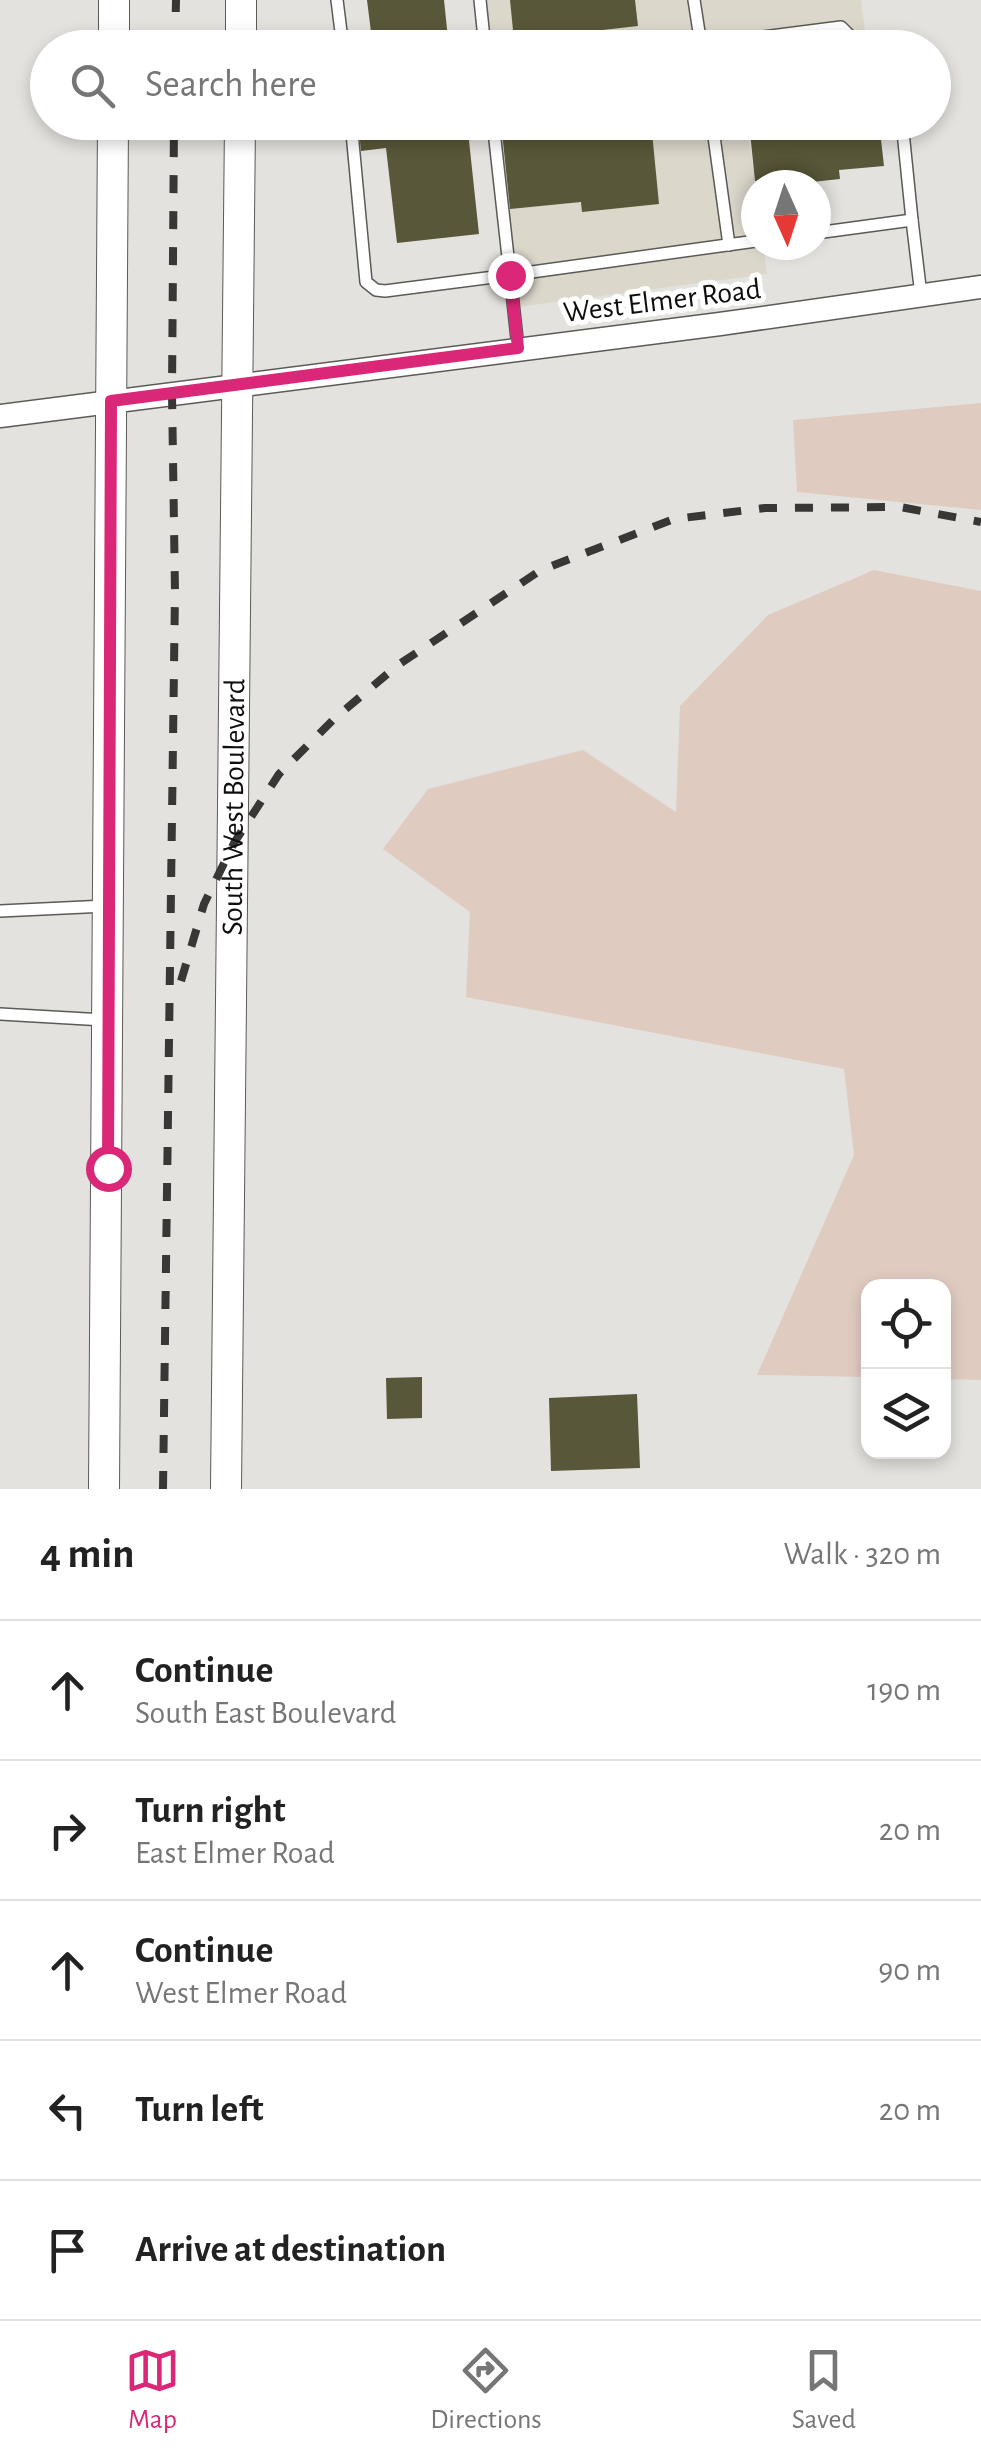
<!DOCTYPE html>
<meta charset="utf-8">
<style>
body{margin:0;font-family:"Alegreya Sans",sans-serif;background:#f2f2f2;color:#222}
.controls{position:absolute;right:30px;bottom:30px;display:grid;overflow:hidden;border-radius:20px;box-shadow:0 5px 15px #0003}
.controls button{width:90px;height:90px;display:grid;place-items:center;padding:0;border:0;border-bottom:2px solid #e0e0e0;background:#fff;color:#222;font:50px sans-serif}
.compass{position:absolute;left:741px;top:170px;width:90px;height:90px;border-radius:50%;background:#fff;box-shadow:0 5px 15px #0003;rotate:177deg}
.stop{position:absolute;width:30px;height:30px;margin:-22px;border:8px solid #db2777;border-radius:50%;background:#fff}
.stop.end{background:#db2777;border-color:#fff;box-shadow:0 2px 10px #0008}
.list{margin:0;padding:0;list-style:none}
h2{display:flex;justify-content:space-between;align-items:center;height:130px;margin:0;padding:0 40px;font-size:42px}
h2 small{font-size:32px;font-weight:400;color:#767676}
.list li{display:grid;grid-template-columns:65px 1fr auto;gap:30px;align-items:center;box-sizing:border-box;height:140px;padding:0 40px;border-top:2px solid #e0e0e0}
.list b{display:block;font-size:38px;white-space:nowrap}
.list p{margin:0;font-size:32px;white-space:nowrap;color:#767676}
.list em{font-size:32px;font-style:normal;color:#767676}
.icon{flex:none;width:55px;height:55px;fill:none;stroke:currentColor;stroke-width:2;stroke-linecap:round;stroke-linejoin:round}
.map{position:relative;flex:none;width:981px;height:1489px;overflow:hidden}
.search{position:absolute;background:#fff;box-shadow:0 5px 15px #0003;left:30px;right:30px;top:30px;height:110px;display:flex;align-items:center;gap:25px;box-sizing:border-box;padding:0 35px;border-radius:55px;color:#767676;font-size:38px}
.sheet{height:830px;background:#fff}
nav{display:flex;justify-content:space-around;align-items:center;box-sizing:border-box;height:140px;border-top:2px solid #e0e0e0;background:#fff;font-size:28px;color:#767676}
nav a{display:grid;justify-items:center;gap:5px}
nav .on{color:#db2777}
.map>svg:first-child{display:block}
.built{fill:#dcd7cb}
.green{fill:#e0cbc1}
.building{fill:#585739}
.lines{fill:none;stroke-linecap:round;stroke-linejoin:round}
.service-casing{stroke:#5c5a57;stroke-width:14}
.minor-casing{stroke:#5c5a57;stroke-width:25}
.secondary-casing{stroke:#5c5a57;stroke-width:32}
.service{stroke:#fff;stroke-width:11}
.minor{stroke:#fff;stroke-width:22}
.secondary{stroke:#fff;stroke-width:30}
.rail{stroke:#393736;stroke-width:8;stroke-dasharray:18 18;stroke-linecap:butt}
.route{stroke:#db2777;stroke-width:12}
.labels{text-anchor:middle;stroke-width:10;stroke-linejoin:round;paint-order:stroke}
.street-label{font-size:30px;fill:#0f0e0d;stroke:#fff}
</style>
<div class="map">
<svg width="981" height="1489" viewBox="0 0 981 1489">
<rect width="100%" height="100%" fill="#e4e2de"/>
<g class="built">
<path d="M 477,0 L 861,0 L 867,47 L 483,47 Z"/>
<path d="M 493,123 L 747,123 L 756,189 L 756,245 L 763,245 L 767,274 L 518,307 Z"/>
</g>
<g class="green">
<path d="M 981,403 L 981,510 L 797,492 L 793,420 Z"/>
<path d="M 874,570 L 981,591 L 981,1380 L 944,1379 L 944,1286 L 868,1286 L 868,1377 L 757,1375 L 854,1155 L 844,1069 L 466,997 L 470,912 L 383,849 L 428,789 L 583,750 L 676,812 L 680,706 L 768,615 Z"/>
</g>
<g class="building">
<path d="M 367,0 L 444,0 L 449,48 L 373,48 Z"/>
<path d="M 510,0 L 635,0 L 638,26 L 514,40 Z"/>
<path d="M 358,122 L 467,122 L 479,234 L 397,243 L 386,148 L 361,151 Z"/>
<path d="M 501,122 L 651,122 L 659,204 L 582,212 L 581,202 L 510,209 Z"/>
<path d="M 749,122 L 879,122 L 884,166 L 839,170 L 840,179 L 803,183 L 802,176 L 755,181 Z"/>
<path d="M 422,1377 L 422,1418 L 387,1419 L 386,1378 Z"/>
<path d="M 637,1394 L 640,1468 L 551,1471 L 549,1398 Z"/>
</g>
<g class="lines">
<defs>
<g id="service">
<path d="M 337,0 L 343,48"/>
<path d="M 480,0 L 485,48"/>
<path d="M 694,0 L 701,45"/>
<path d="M 701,48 L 701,45 L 841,27 L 862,48"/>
<path d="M 351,122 L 366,282 L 376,290 L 385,291 L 510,275 L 493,122"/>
<path d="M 712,122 L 729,245"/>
<path d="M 902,122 L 912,220"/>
<path d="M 816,233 L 912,220 L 921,295"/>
<path d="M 518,348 L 510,275 L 756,241"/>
<path d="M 0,911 L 106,906"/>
<path d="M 0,1014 L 104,1020"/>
</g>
<path id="minor" d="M 0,416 L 720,324 L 981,287"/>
<g id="secondary">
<path d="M 114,48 L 114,0"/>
<path d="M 241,48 L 241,0"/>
<path d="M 104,1489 L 113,122"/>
<path id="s1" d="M 226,1489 L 240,122"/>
</g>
</defs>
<use href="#service" class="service-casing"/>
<use href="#minor" class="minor-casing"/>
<use href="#secondary" class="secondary-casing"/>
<use href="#service" class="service"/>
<use href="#minor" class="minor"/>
<use href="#secondary" class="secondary"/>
<g class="rail">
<path d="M 175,48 L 176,0"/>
<path d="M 181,981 L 204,904 L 234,843 L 279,774 L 334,719 L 398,665 L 541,570 L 674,519 L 765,508 L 900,507 L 981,522"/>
<path d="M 163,1489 L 175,592 L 172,393 L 174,122"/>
</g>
</g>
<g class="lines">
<path class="route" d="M 108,1168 L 111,401 L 518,348 L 510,275"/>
</g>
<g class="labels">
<g class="street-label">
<text transform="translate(662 300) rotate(-7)" y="10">West Elmer Road</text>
<text dy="10" stroke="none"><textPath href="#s1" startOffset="682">South West Boulevard</textPath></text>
</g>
</g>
</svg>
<div class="controls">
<button><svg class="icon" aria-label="locate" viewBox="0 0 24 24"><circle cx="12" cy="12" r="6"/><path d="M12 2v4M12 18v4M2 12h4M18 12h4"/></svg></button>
<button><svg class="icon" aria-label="layers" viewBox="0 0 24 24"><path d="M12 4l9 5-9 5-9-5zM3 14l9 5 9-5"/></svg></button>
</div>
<svg class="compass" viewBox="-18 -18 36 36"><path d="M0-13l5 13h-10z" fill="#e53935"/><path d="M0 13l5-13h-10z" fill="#767676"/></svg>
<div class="stop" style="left:108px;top:1168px"></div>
<div class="stop end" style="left:510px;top:275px"></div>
<div class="search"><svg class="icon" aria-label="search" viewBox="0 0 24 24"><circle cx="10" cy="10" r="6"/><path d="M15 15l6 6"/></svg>Search here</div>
</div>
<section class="sheet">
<h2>4 min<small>Walk · 320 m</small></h2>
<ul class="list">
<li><svg class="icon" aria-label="ahead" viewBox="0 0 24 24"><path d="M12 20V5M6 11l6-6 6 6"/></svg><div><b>Continue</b><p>South East Boulevard</p></div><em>190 m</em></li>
<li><svg class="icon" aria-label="right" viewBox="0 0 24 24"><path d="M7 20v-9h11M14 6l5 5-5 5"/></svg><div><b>Turn right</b><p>East Elmer Road</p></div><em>20 m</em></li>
<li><svg class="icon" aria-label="ahead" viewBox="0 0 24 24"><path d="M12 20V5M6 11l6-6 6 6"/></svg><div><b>Continue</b><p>West Elmer Road</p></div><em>90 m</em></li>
<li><svg class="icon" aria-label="left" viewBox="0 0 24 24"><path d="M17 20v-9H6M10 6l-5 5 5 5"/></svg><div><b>Turn left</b></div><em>20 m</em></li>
<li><svg class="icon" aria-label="arrive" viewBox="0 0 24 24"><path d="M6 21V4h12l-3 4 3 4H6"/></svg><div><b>Arrive at destination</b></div></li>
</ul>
</section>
<nav>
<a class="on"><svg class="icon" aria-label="map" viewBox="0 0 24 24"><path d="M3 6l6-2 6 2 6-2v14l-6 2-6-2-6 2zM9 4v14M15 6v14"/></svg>Map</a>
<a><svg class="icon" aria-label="directions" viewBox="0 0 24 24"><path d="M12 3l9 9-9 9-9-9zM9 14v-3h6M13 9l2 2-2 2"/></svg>Directions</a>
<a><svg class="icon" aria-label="saved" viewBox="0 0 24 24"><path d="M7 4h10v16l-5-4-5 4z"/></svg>Saved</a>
</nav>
